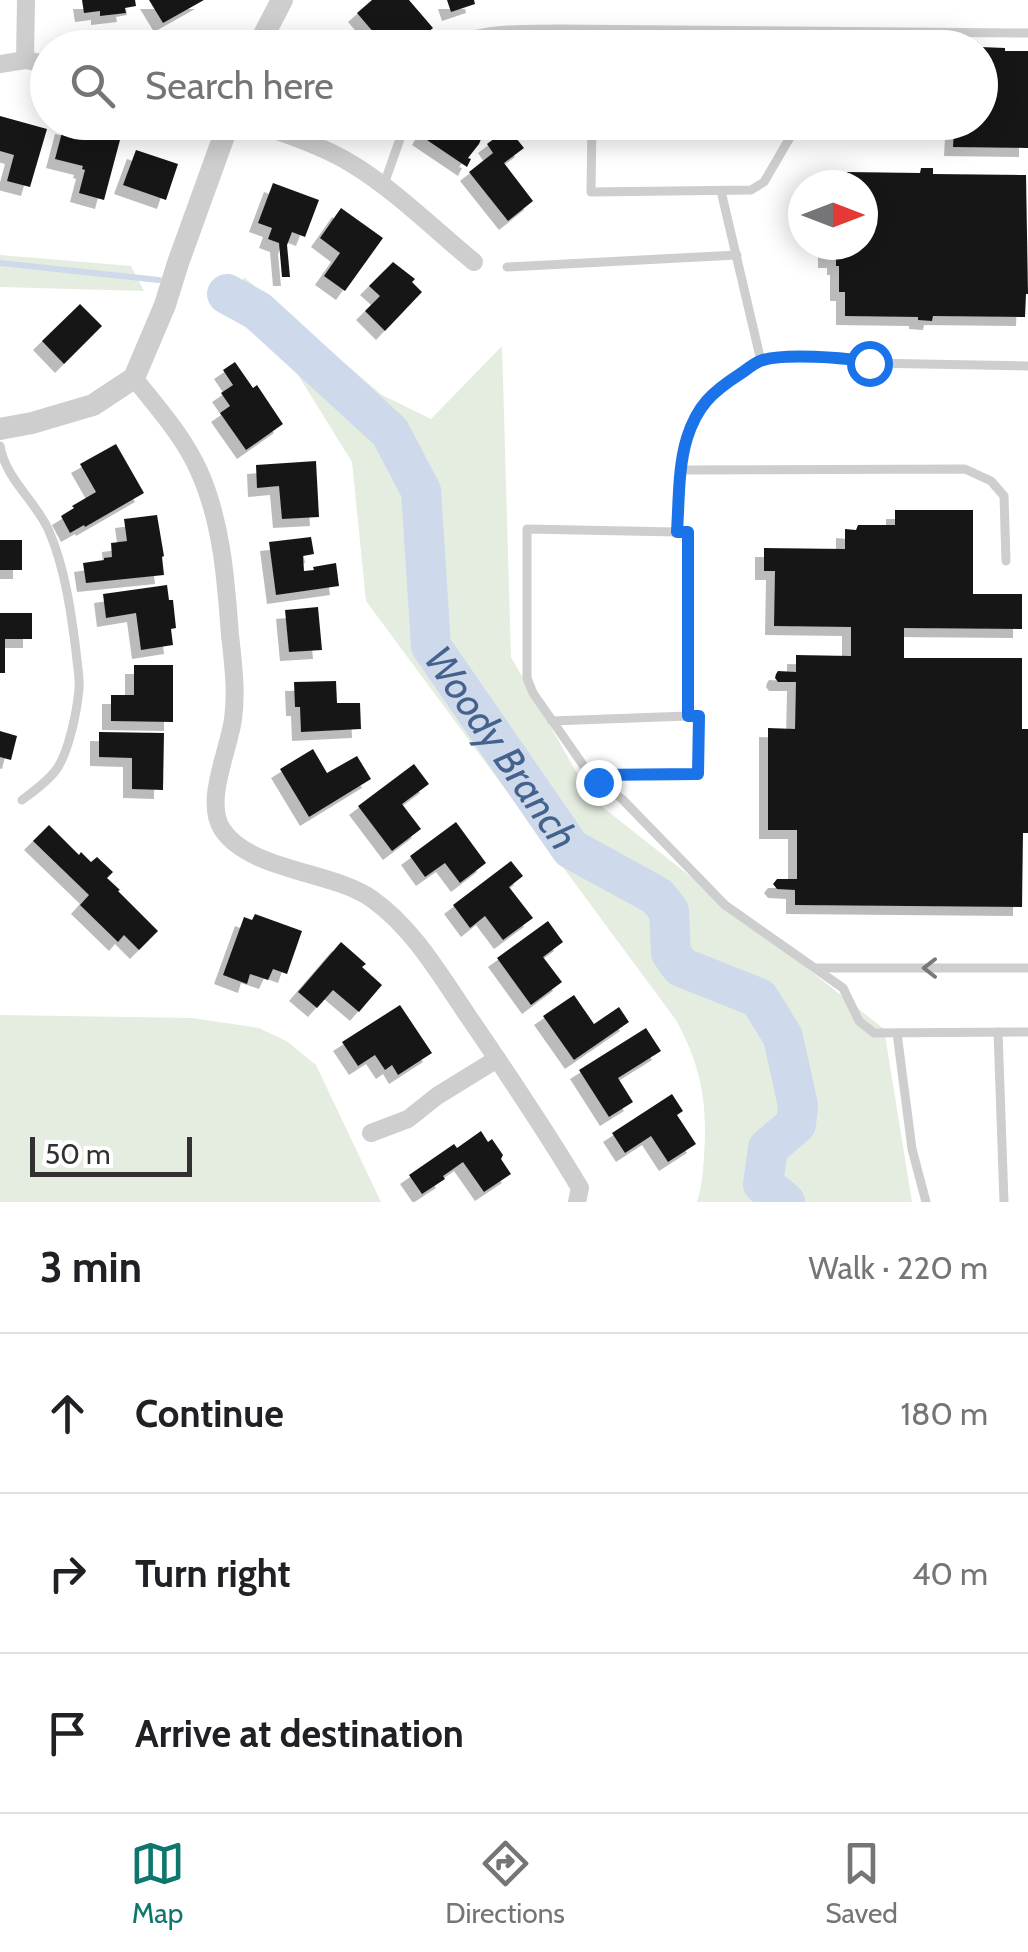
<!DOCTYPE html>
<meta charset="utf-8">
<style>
body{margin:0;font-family:Cabin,sans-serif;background:#f6f6f6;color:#202124}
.compass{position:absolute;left:788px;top:170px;width:90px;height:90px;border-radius:50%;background:#fff;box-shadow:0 5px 25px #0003;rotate:90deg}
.scale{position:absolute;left:30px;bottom:25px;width:162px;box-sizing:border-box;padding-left:10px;border:5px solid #313131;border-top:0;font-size:28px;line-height:35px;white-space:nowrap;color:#313131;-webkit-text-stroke:8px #fff;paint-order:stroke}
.stop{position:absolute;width:30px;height:30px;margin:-22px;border:8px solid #1a73e8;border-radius:50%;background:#fff}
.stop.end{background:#1a73e8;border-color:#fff;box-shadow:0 2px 10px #0008}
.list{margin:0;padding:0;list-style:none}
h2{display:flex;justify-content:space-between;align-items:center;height:130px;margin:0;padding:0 40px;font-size:42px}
h2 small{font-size:32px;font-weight:400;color:#757577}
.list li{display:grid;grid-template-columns:65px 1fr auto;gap:30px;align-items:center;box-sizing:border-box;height:160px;padding:0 40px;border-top:2px solid #e0e0e0}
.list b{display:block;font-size:38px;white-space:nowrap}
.list em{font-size:32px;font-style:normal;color:#757577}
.icon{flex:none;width:55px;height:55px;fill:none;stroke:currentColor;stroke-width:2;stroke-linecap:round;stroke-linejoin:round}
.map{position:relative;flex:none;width:1028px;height:1202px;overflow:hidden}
.search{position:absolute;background:#fff;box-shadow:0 5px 25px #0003;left:30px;right:30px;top:30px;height:110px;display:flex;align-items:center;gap:25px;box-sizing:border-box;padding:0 35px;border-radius:55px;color:#757577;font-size:38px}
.sheet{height:610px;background:#fff}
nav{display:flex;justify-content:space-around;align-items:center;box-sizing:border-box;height:140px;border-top:2px solid #e0e0e0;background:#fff;font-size:28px;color:#757577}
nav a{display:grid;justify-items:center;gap:5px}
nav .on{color:#0f766e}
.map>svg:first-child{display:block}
.green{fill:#e4ede0}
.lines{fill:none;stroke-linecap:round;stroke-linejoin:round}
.stream{stroke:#cedaeb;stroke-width:6}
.river{stroke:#cedaeb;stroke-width:40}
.building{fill:#181818;filter:url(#shadow)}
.service{stroke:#cecece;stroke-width:9}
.minor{stroke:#cecece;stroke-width:18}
.tertiary{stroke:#cecece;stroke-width:22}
.oneway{stroke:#787878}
.route{stroke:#1a73e8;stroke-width:12}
.labels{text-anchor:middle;stroke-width:10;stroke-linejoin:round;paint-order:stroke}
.water-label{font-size:40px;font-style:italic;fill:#44628e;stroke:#fff}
</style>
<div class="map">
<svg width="1028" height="1202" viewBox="0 0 1028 1202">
<defs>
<filter id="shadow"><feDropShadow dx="-9" dy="9" stdDeviation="0" flood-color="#0004"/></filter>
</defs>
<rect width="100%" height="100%" fill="#fff"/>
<g class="green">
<path d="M 0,255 L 131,266 L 144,291 L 0,287 Z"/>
<path d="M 244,277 L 382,395 L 431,419 L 502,346 L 511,657 L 591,798 L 884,1029 L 912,1202 L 697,1202 C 702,1187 703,1171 704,1156 C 708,1103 701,1066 676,1020 L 366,601 L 352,462 L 290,362 L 231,316 Z"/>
<path d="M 0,1015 L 192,1018 L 259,1028 L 288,1042 L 316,1065 L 381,1202 L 0,1202 Z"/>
</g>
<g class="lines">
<path class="stream" d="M 0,263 L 159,280"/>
<path class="river" id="s1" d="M 227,294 L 258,311 L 390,432 L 421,491 L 431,646 L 571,849 L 657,896 L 669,911 L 671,953 L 681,967 L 759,998 L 783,1037 L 798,1106 L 796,1124 L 768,1148 L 763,1184 L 785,1202"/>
</g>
<g class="building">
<path d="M 82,0 L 135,0 L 136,6 L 125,8 L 126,13 L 100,16 L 100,11 L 84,13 Z"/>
<path d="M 149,0 L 204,0 L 163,23 Z"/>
<path d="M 372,0 L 409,0 L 433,28 L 414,44 L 404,32 L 394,41 L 388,33 L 380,40 L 357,13 Z"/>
<path d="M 447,0 L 474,0 L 475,4 L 451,12 Z"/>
<path d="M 980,47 L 1005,48 L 1005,51 L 1028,51 L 1028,148 L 953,147 L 954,130 L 943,130 L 943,122 L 980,122 Z"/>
<path d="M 0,116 L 47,129 L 30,187 L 7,181 L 14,155 L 0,151 Z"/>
<path d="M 429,122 L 483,122 L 484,132 L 479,144 L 468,158 L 471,159 L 467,167 L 421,136 Z"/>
<path d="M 64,125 L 105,133 L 105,136 L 120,140 L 104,200 L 79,193 L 85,170 L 82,169 L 83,166 L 55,159 Z"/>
<path d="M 508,128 L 524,148 L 504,163 L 533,201 L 508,221 L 469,172 L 493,153 L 487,144 Z"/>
<path d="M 136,150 L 178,164 L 166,200 L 123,185 Z"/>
<path d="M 921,168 L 933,168 L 933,174 L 1026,175 L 1028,294 L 1026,294 L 1025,317 L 933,316 L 932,321 L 918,320 L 918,317 L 845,316 L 845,292 L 839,292 L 839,266 L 836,266 L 836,259 L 827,259 L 827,245 L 863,245 L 863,185 L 847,185 L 847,172 L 920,173 Z"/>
<path d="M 273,183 L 319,200 L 305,237 L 292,232 L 287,245 L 290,277 L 282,277 L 279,243 L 268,239 L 272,228 L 258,223 Z"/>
<path d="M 341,208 L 383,238 L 345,291 L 324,276 L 340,253 L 320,238 Z"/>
<path d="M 393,262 L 415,279 L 412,282 L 422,292 L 385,331 L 365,311 L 380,296 L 369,286 Z"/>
<path d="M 80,304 L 102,326 L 64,364 L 42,341 Z"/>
<path d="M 235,362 L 253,388 L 257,385 L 283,424 L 246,450 L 220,413 L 230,406 L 221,393 L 233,385 L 223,370 Z"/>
<path d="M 116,444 L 144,493 L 85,527 L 84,525 L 70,533 L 61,516 L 74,508 L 72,506 L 96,492 L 80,464 Z"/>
<path d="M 316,461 L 319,517 L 282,519 L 279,486 L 257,488 L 256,465 Z"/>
<path d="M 895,510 L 973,510 L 973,594 L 1022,594 L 1022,629 L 904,628 L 904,658 L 1022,658 L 1022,729 L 1028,729 L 1028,833 L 1023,833 L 1022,907 L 795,905 L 795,890 L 777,889 L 773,884 L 777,879 L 797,879 L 797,830 L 768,830 L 768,728 L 795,729 L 796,682 L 778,682 L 775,678 L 776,674 L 778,671 L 796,672 L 796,655 L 851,656 L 851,627 L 774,626 L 775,571 L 764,571 L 764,548 L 845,549 L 845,529 L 856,530 L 858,525 L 895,525 Z"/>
<path d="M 157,515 L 164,556 L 162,557 L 164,575 L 86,583 L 83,563 L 104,560 L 104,558 L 112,557 L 111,543 L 127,541 L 124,519 Z"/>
<path d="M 311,537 L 314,554 L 303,556 L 304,571 L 314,570 L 313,567 L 336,563 L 339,586 L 276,595 L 269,542 Z"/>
<rect x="0" y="540" width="22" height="30"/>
<path d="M 167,585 L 169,600 L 173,600 L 176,628 L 171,629 L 173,645 L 141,650 L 136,613 L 106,618 L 103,594 Z"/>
<path d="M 318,607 L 322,650 L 289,652 L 285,610 Z"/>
<path d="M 0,613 L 32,613 L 32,639 L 5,639 L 5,673 L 0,673 Z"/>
<path d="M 134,665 L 173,665 L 173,722 L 111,721 L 111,695 L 134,695 Z"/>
<path d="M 336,681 L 337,703 L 360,703 L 361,729 L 301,732 L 300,707 L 295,707 L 294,682 Z"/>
<path d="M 0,731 L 17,736 L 11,760 L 0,757 Z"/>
<path d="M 99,732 L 164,733 L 163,790 L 132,789 L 132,758 L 99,757 Z"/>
<path d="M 313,749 L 327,773 L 357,756 L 371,779 L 309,817 L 280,769 Z"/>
<path d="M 414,764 L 429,784 L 402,804 L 421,829 L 392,851 L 358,806 Z"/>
<path d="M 456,822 L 486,863 L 460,883 L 445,863 L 425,877 L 410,856 Z"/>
<path d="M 49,825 L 79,855 L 81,852 L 91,862 L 97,857 L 113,872 L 107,878 L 120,890 L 118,891 L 158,931 L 139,950 L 124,935 L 118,942 L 80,905 L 89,895 L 33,841 Z"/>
<path d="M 511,861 L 523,876 L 509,887 L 533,918 L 503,940 L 485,916 L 470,928 L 453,905 Z"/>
<path d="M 255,914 L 302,931 L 287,974 L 273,969 L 268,980 L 250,974 L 247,984 L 223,975 L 244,917 L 252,920 Z"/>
<path d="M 548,921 L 563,942 L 543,957 L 562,982 L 531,1005 L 497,958 Z"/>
<path d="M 341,942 L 366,964 L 362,967 L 382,985 L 359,1012 L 333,990 L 317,1008 L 298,992 Z"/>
<path d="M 574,995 L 594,1024 L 619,1007 L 629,1022 L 574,1060 L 543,1016 Z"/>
<path d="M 400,1005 L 432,1053 L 398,1075 L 392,1065 L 385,1070 L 375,1055 L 358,1066 L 342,1042 Z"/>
<path d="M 646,1028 L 661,1051 L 618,1078 L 633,1102 L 609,1117 L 579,1070 Z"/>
<path d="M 672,1094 L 683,1111 L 677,1115 L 696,1144 L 668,1162 L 651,1136 L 625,1153 L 612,1133 Z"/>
<path d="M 481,1131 L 488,1142 L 492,1139 L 503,1155 L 501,1159 L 511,1174 L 484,1192 L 463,1162 L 443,1176 L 445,1179 L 422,1194 L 409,1175 L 454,1144 L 457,1148 Z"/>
</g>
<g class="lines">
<g class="service">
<path d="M 444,48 C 478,26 518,30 557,29 L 1028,33"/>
<path d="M 592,122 L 591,192 L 751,190 L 764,182 L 799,122"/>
<path d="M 384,184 L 406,122"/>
<path d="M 721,191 L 761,361"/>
<path d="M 507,267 L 737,255"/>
<path d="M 1028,366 L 869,363 C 847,357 781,353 760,361 C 753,364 746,370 740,374 C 712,392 697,406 687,438 C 678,467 679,502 677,532 L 527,529 L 527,678 L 533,693 L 590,775 L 622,799 L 725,905 L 843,988 L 859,1021 L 874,1033 L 1028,1032"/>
<path d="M 0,446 C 6,480 36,501 49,531 C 65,568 71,612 76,651 C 77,664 80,677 79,689 C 77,711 69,752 56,770 C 47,782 34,791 22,800"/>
<path d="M 682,470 L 965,469 L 991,481 L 1004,496 L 1006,561"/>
<path d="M 552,721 L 688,716"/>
<path d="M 591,775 L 698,774 L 699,716 L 688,716 L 688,532 L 677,532"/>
<path d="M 816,968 L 1028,968"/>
<path d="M 998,1032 L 1004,1202"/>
<path d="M 897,1033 L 912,1149 L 926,1202"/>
</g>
<g class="minor">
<path d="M 25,60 L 26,0"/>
<path d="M 0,64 L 25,60 L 48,64"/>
<path d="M 251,122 C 285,134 321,145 352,164 C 395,190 435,230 474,262"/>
<path d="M 134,378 C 157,407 184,437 199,471 C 222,522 226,581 230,635 C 233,663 237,691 233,719 C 229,750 204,801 222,829 C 249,871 333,871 372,899 C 413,928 440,975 468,1016 C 507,1073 545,1129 580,1188 L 577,1202"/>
<path d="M 371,1133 L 408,1119 L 437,1096 L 497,1059"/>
</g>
<g class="tertiary">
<path d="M 257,48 L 282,0"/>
<path d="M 0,429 L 32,423 L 93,405 L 134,378 L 165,305 L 178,263 L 229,122"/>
</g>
</g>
<defs><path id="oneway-chevron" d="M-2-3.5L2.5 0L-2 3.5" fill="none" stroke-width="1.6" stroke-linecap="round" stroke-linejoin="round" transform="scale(2.5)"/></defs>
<use class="oneway" href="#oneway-chevron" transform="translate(930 968) rotate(180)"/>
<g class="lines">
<path class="route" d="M 598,782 L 590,775 L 698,774 L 699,716 L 688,716 L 688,532 L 677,532 C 679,502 678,467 687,438 C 697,406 712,392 740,374 C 746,370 753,364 760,361 C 781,353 847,357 869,363"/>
</g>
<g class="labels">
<g class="water-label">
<text dy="14" stroke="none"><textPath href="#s1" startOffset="560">Woody Branch</textPath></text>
</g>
</g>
</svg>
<svg class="compass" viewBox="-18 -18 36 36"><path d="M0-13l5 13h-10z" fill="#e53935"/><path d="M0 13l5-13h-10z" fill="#757577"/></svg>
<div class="scale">50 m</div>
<div class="stop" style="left:869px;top:363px"></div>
<div class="stop end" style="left:598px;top:782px"></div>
<div class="search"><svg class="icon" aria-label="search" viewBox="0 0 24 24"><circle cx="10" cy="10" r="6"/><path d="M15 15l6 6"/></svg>Search here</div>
</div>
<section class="sheet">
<h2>3 min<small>Walk · 220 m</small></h2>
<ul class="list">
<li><svg class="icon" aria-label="ahead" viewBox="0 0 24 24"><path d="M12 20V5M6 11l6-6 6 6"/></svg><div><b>Continue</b></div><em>180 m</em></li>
<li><svg class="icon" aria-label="right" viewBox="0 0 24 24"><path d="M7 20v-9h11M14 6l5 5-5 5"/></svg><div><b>Turn right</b></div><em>40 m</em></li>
<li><svg class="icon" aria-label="arrive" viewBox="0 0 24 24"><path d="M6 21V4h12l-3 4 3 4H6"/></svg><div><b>Arrive at destination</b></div></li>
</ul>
</section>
<nav>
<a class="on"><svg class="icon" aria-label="map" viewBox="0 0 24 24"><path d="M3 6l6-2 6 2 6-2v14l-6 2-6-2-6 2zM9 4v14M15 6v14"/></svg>Map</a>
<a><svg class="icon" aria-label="directions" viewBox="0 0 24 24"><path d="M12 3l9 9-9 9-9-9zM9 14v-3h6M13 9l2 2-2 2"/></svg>Directions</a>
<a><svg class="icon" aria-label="saved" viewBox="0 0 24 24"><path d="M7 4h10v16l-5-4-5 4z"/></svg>Saved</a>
</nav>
